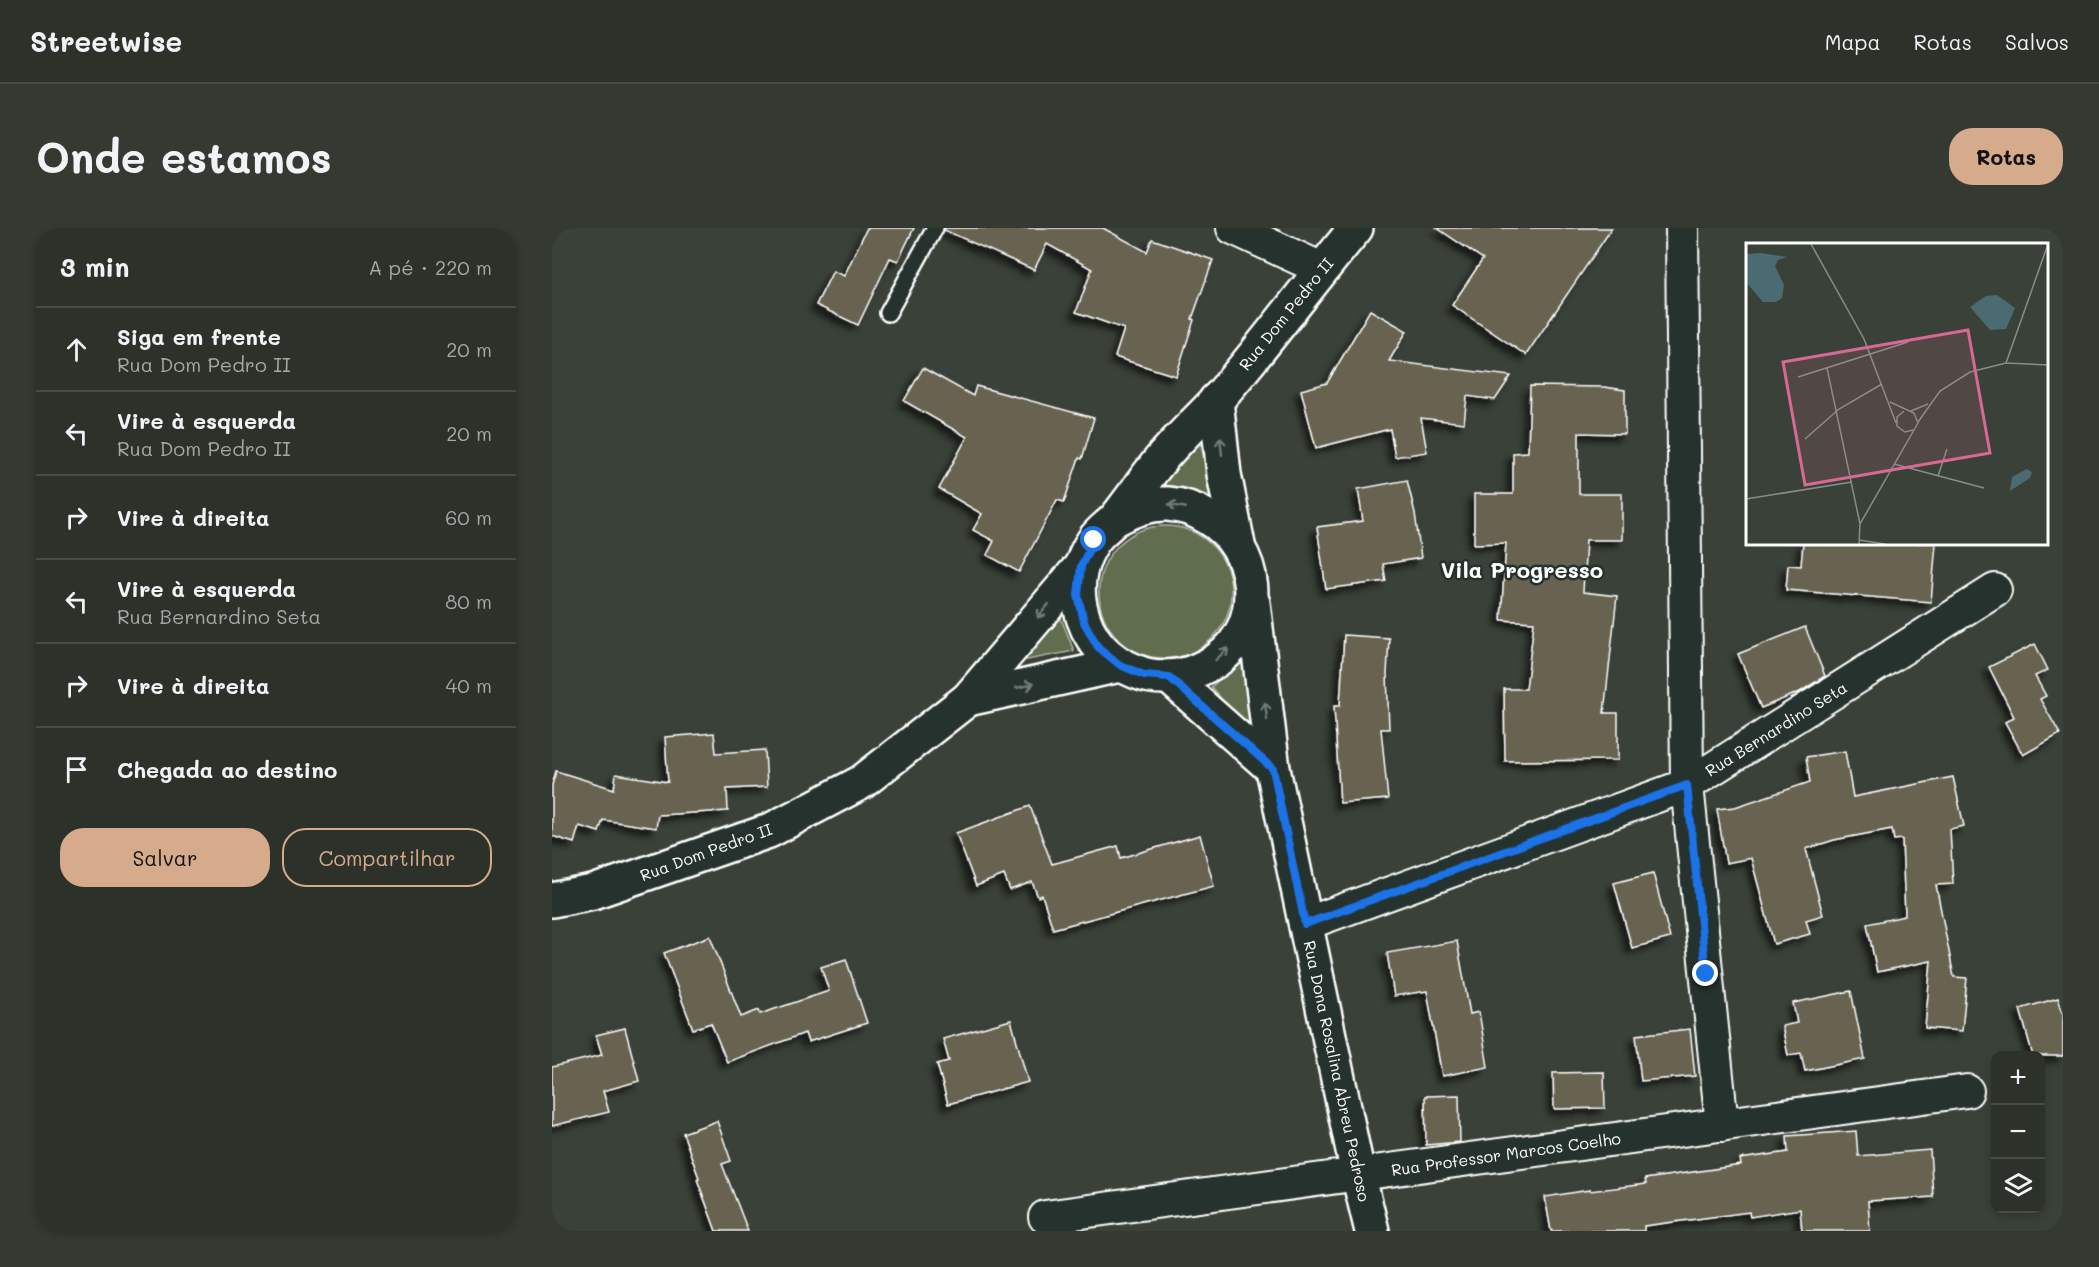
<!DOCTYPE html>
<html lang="pt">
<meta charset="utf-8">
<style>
body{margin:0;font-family:Mali,sans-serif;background:#343932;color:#f1f3f6}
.controls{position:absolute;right:18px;bottom:18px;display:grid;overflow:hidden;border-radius:12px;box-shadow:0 3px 9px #0003}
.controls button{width:54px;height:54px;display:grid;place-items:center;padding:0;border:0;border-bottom:2px solid #484c47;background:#2c312a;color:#f1f3f6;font:30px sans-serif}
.stop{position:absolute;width:18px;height:18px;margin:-14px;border:4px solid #1a73e8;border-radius:50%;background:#fff}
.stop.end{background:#1a73e8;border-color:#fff;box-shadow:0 2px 6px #0008}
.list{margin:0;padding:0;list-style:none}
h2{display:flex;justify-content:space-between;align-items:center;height:78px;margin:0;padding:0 24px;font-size:26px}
h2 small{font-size:20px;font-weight:400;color:#a6a9a8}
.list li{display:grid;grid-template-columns:39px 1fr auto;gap:18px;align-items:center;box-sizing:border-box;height:84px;padding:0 24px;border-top:2px solid #484c47}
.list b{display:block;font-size:22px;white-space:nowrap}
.list p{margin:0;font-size:20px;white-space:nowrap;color:#a6a9a8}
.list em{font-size:20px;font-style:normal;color:#a6a9a8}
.actions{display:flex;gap:12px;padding:18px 24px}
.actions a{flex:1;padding:14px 0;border:2px solid #d6ab8b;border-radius:24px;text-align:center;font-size:21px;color:#d6ab8b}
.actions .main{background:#d6ab8b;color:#111}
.icon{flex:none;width:33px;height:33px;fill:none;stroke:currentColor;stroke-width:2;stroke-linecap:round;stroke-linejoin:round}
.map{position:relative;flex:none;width:1511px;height:1003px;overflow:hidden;border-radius:24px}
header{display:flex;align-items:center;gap:36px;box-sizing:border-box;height:84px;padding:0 30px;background:#2c312a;border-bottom:2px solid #484c47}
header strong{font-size:28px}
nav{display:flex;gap:33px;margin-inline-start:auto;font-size:21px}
.intro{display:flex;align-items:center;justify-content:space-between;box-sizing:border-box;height:144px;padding:0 36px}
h1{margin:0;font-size:42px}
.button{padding:15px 27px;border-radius:24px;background:#d6ab8b;color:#111;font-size:21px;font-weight:700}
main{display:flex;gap:36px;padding:0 36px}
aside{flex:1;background:#2c312a;border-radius:24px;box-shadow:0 3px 9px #0003}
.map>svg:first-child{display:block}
.green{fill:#606d4f;stroke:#b0b6a7;stroke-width:1.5}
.building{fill:#686351;stroke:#fff;stroke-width:1.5;filter:url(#shadow)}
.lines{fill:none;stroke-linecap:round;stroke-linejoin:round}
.lane-casing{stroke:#fff;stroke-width:20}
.street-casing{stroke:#fff;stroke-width:36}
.secondary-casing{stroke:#fff;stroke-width:38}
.lane{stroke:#26332d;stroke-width:15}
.street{stroke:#26332d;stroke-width:32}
.secondary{stroke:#26332d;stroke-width:33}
.oneway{stroke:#727a76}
.route{stroke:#1a73e8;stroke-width:8}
.labels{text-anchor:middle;stroke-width:5;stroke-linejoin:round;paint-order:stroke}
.street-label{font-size:16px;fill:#fff;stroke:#26332d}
.district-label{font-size:22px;font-weight:bold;fill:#fff;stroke:#26332d}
.inset-road{fill:none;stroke:#898d88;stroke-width:1.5}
.view{fill:#d76994;fill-opacity:0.15;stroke:#d76994;stroke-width:3}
.inset-edge{fill:none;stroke:#fff;stroke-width:3}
</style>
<header>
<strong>Streetwise</strong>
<nav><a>Mapa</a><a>Rotas</a><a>Salvos</a></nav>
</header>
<div class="intro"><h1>Onde estamos</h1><a class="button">Rotas</a></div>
<main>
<aside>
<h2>3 min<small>A pé · 220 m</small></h2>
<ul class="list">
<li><svg class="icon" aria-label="ahead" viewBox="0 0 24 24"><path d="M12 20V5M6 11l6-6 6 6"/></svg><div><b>Siga em frente</b><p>Rua Dom Pedro II</p></div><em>20 m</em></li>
<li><svg class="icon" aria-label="left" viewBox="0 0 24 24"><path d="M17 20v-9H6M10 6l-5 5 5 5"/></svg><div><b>Vire à esquerda</b><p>Rua Dom Pedro II</p></div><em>20 m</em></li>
<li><svg class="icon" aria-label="right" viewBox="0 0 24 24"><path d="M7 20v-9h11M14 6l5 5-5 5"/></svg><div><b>Vire à direita</b></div><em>60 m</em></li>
<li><svg class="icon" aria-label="left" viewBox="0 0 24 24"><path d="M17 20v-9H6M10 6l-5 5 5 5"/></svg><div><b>Vire à esquerda</b><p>Rua Bernardino Seta</p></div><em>80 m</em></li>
<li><svg class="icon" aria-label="right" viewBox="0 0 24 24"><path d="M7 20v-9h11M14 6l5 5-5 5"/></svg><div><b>Vire à direita</b></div><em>40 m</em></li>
<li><svg class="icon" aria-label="arrive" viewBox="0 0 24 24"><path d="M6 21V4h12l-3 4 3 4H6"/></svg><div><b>Chegada ao destino</b></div></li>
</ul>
<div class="actions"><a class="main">Salvar</a><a>Compartilhar</a></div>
</aside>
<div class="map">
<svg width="1511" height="1003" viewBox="0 0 1511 1003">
<defs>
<filter id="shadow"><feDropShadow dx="-5.5" dy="5.5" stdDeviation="3" flood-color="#0009"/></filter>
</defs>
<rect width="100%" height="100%" fill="#3a4138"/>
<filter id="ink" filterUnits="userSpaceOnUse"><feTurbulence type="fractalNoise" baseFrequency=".0167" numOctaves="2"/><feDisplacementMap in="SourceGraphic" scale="12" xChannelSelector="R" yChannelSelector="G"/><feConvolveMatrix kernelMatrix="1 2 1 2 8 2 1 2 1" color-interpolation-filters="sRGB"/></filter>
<g filter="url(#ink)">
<g class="green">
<path d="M 647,207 L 660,268 L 608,256 Z"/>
<circle cx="613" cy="364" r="66"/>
<path d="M 506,383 L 522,423 L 465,434 Z"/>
<path d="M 692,430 L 707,515 L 659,459 Z"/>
</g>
<g class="building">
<path d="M 315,0 L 362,0 L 346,33 L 338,30 L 306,97 L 264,77 L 281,43 L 292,48 Z"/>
<path d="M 393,0 L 551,0 L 595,24 L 600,11 L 661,32 L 640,91 L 642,92 L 624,148 L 563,129 L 572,101 L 524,84 L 540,41 L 495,16 L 482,42 L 392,2 Z"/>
<path d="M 885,0 L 1060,0 L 974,127 L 900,77 L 931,31 Z"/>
<path d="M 818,82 L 855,103 L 837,133 L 959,148 L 943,172 L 915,168 L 912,195 L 869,190 L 875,224 L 843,229 L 838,201 L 764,220 L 749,162 L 775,155 Z"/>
<path d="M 371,140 L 421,168 L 424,158 L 542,190 L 530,231 L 527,230 L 512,274 L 505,272 L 467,344 L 435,327 L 442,313 L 421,302 L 430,286 L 387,261 L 415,209 L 352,173 Z"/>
<path d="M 978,158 L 1052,159 L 1073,162 L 1073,206 L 1027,205 L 1027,266 L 1070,266 L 1070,312 L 1034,312 L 1031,364 L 1065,368 L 1052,485 L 1066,485 L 1066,532 L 953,533 L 952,461 L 974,461 L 982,394 L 949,392 L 954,315 L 922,316 L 922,266 L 961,266 L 961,225 L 976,224 Z"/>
<path d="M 855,252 L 863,285 L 869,330 L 831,336 L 834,353 L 774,361 L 765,299 L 811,293 L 806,261 Z"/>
<path d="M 1251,315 L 1384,315 L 1379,374 L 1234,362 L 1236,337 L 1249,338 Z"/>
<path d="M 1253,399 L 1273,448 L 1248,464 L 1209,480 L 1186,426 Z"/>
<path d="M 792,407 L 837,410 L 835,446 L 837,501 L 829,501 L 836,571 L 788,575 L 782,478 L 788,478 Z"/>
<path d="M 1483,416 L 1496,442 L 1483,448 L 1494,468 L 1488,471 L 1508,506 L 1471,527 L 1453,494 L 1462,489 L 1437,439 Z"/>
<path d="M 162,505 L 164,525 L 213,522 L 215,559 L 175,561 L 176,583 L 106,587 L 104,600 L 51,592 L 47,604 L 27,598 L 22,615 L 0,608 L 0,557 L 4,543 L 62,561 L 64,546 L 116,554 L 113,509 Z"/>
<path d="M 1293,523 L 1301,569 L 1401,549 L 1412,598 L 1398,601 L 1401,656 L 1384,657 L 1402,749 L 1415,750 L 1410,803 L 1373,800 L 1379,733 L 1325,744 L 1315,696 L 1353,688 L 1350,611 L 1342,612 L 1340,601 L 1282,612 L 1254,621 L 1271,687 L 1254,692 L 1258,706 L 1222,716 L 1199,630 L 1174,635 L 1165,581 L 1183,579 L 1258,554 L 1254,529 Z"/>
<path d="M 478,578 L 500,636 L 566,618 L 569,630 L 648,607 L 662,658 L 501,701 L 490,667 L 486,669 L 480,654 L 458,662 L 452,647 L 424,658 L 404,605 Z"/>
<path d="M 1101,645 L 1118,710 L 1080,720 L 1062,655 Z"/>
<path d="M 158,708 L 189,789 L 207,782 L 208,786 L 277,763 L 269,739 L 294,731 L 315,795 L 256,814 L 253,805 L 175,834 L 159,795 L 141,801 L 112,725 Z"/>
<path d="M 905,713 L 918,786 L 927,784 L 936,839 L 890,848 L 875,763 L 842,768 L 835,725 Z"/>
<path d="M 1299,763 L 1313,831 L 1253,843 L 1249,825 L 1236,827 L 1230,798 L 1245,795 L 1241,775 Z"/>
<path d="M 1506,770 L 1511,786 L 1511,828 L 1481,828 L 1468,781 Z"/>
<path d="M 459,792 L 476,854 L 396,876 L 385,836 L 397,833 L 391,811 Z"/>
<path d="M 73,800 L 87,853 L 51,863 L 57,884 L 0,898 L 0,839 L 50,827 L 44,807 Z"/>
<path d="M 1138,801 L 1143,848 L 1089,853 L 1084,807 Z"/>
<path d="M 1052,844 L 1053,880 L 1002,881 L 1001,845 Z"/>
<path d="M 907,867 L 908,914 L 874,917 L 873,868 Z"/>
<path d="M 165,893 L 179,933 L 170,936 L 196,1003 L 164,1003 L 145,951 L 147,950 L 131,905 Z"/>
<path d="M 1304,903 L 1306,928 L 1378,922 L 1381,969 L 1316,973 L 1318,1003 L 1250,1003 L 1248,981 L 1198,989 L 1197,984 L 1092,998 L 1092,1003 L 999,1003 L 993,969 L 1038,962 L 1038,963 L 1094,956 L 1093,951 L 1189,937 L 1188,931 L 1236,924 L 1235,908 Z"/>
</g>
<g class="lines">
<defs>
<path id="lane" d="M 336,85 L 383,0"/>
<g id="street">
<path d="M 681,0 L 770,41"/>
<path d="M 1130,0 L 1135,557 L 1170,897"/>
<path d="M 753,696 L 1135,557 L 1443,362"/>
<path d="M 493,989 L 1415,863"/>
</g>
<g id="secondary">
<path d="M 664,172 L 672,246 L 686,317"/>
<path d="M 563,291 C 580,283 596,275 616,276 C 629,277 644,282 655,289 C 707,319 716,396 665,432 C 660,436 653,438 648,441 C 630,450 604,452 585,444 C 554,432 535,411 528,378 C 523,356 529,330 542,312 C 548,303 558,297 565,289 C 580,270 594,249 610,230 C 627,210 646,192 664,173 C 713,117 756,57 804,0"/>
<path d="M 701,375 L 721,541 L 806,946 L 820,1003"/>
<path d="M 617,449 L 721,541"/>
<path d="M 416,471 L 568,437"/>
<path d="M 0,672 L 41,664 L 217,603 L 310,554 L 416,471 L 529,338"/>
</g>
</defs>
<use href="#lane" class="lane-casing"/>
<use href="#street" class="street-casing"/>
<use href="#secondary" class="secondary-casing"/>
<use href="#lane" class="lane"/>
<use href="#street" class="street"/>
<use href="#secondary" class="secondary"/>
</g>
<defs><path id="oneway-shaft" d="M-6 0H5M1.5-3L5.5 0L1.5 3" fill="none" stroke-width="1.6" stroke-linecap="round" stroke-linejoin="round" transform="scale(1.5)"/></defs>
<g class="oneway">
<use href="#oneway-shaft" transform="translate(669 218) rotate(-96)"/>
<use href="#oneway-shaft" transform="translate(625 278) rotate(-169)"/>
<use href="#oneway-shaft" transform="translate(491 383) rotate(130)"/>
<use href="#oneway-shaft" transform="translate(670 426) rotate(-43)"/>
<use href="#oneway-shaft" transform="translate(473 458) rotate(-13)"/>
<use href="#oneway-shaft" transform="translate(714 483) rotate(-97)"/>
</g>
</g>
<g class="lines" filter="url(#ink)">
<path class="route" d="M 542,312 L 529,338 L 526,367 L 532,394 L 546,419 L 568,437 L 592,447 L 617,449 L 721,541 L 753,696 L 1135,557 L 1154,746"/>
</g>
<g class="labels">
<g class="street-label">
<text transform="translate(734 86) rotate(-51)" y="6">Rua Dom Pedro II</text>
<text transform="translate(1224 501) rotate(-32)" y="6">Rua Bernardino Seta</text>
<text transform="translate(154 624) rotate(-20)" y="6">Rua Dom Pedro II</text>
<text transform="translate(785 843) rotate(78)" y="6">Rua Dona Rosalina Abreu Pedroso</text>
<text transform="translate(954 926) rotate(-8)" y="6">Rua Professor Marcos Coelho</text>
</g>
<g class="district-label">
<text x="970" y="350">Vila Progresso</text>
</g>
</g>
<g transform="translate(1194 15)">
<rect width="302" height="302" fill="#3a4138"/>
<path d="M 15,10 L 41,14 L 32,17 L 29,23 L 38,42 L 36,55 L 30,59 L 17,59 L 0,39 L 0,11 ZM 251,52 L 269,65 L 260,86 L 244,87 L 224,64 L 240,53 ZM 281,226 L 286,229 L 284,235 L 264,248 L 266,234 Z" fill="#4b6b72"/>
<path class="inset-road" d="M 65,1 L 118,96 L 150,180M 260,120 L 302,1M 81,125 L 114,281M 52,134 L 162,99M 158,168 L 151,174 L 151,183 L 159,189 L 167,187M 165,168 L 182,161M 172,179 L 194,148 L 224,129 L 260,120 L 302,122M 59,196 L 93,166 L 136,141M 148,221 L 238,245M 192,233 L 201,206M 0,256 L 106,239M 113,297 L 139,301M 113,301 L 114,281 L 172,180 L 168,170 L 144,159"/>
<path class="view" d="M 222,87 L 244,210 L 59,242 L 37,119 Z"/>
<rect width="302" height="302" class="inset-edge"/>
</g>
</svg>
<div class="controls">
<button>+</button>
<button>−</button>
<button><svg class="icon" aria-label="layers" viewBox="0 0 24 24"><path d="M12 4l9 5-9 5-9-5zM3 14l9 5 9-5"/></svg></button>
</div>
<div class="stop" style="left:542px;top:312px"></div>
<div class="stop end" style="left:1154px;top:746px"></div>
</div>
</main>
